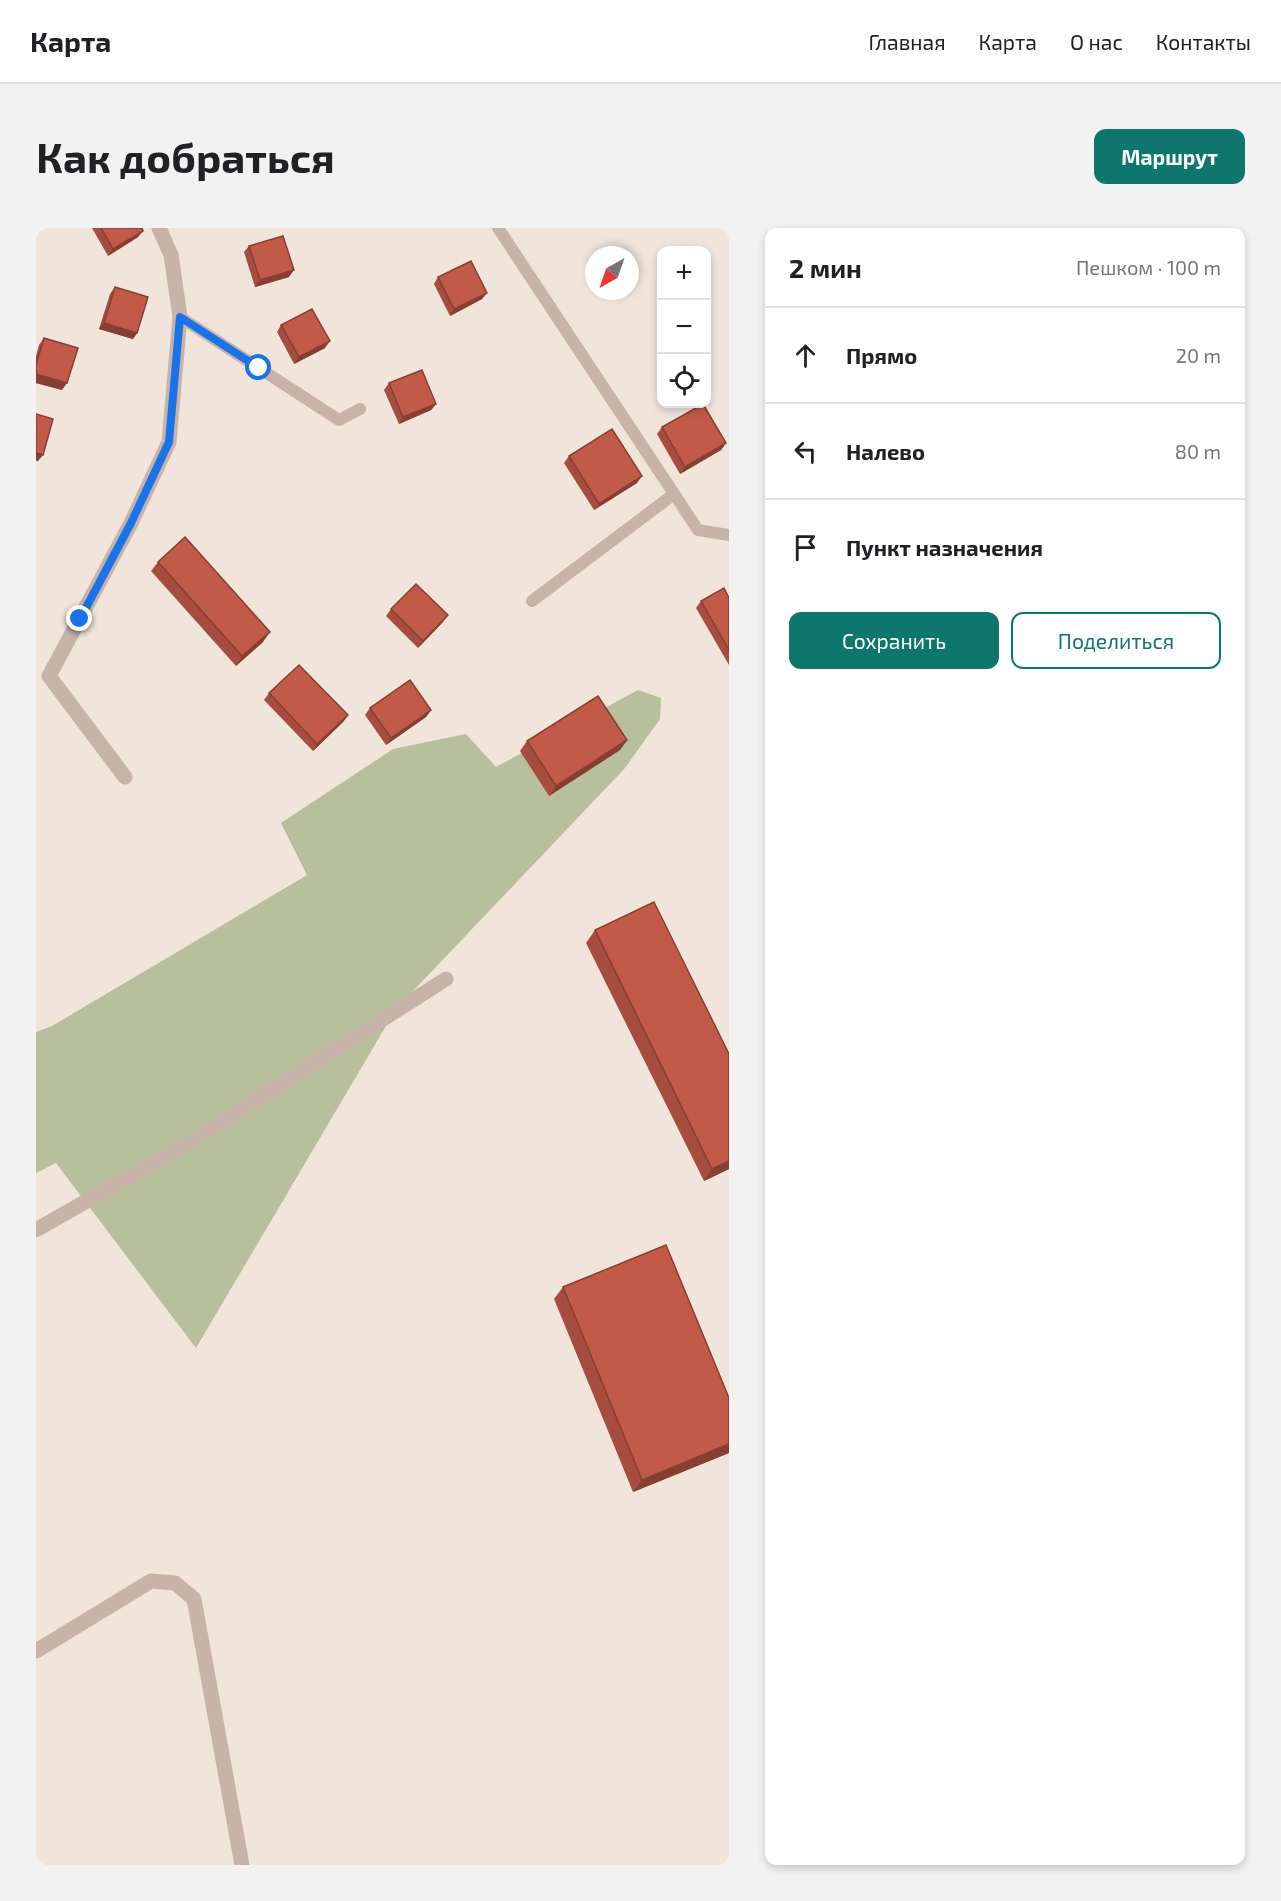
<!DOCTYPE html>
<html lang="ru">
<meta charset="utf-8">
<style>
body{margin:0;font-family:"Exo 2",sans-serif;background:#f2f2f2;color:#202124}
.controls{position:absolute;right:18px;top:18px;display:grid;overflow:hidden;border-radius:12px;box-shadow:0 3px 9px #0003}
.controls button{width:54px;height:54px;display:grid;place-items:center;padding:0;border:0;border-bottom:2px solid #e0e0e0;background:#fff;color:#202124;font:30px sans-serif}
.compass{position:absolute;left:549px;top:18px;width:54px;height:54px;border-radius:50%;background:#fff;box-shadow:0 3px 9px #0003;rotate:220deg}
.stop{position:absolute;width:18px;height:18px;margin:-14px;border:4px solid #1a73e8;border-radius:50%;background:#fff}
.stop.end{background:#1a73e8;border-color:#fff;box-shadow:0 2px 6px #0008}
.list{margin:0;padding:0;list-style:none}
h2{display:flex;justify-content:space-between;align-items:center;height:78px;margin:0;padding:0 24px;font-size:26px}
h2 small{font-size:20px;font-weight:400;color:#757577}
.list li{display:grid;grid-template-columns:39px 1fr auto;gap:18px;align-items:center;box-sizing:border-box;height:96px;padding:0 24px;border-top:2px solid #e0e0e0}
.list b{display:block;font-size:22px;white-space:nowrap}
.list em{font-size:20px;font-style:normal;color:#757577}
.actions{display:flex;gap:12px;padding:18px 24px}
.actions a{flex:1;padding:14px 0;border:2px solid #0f766e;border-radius:12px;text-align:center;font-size:21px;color:#0f766e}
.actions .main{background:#0f766e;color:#fff}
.icon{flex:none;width:33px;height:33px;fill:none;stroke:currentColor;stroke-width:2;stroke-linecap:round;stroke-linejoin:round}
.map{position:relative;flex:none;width:693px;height:1637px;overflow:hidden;border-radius:12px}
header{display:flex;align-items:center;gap:36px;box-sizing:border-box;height:84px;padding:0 30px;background:#fff;border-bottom:2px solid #e0e0e0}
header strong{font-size:28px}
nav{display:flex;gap:33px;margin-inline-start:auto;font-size:21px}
.intro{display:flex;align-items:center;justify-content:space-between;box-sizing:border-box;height:144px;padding:0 36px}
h1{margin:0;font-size:42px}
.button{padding:15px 27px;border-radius:12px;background:#0f766e;color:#fff;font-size:21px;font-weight:700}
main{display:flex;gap:36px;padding:0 36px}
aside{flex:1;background:#fff;border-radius:12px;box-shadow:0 3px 9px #0003}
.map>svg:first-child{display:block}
.green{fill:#b7bf9c}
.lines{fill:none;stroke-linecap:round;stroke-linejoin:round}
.service{stroke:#c8b3a8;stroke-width:12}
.minor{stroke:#c8b3a8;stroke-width:15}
.wall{fill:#a64d3f}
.shaded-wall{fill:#873f33}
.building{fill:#c15a49;stroke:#873f33;stroke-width:1.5}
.route{stroke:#1a73e8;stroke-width:8}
</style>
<header>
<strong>Карта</strong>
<nav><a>Главная</a><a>Карта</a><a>О нас</a><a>Контакты</a></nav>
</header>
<div class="intro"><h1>Как добраться</h1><a class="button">Маршрут</a></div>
<main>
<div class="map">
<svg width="693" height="1637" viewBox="0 0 693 1637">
<rect width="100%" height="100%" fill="#f1e4db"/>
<path class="green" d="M 602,462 L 625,470 L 624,491 L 589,540 L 360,781 L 160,1120 L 20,935 L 0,945 L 0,804 L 16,798 L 271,647 L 245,595 L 357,521 L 430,506 L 460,539 Z"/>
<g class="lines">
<g class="service">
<path d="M 462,0 L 662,302 L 693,307"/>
<path d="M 144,89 L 303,192 L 324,181"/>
<path d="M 496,373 L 638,266"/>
</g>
<g class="minor">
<path d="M 89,549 L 13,448 L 95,295 L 133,214 L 144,89 L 135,27 L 123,0"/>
<path d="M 0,1002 L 154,914 L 410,751"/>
<path d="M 0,1423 L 115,1353 L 139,1355 L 158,1371 L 206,1637"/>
</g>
</g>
<g class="wall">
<path d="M 56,0 L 106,0 L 102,9 L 72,28 Z"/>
<path d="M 213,18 L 253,49 L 219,59 L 208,24 Z"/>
<path d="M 402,49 L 446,71 L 414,88 L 398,56 Z"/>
<path d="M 79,59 L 101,105 L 97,111 L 63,101 L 74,66 Z"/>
<path d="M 245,97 L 289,120 L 258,136 L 241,104 Z"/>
<path d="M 8,110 L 26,162 L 0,155 L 0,128 L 3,117 Z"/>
<path d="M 353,155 L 400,176 L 395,182 L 363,196 L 348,162 Z"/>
<path d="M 626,199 L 690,215 L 685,222 L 644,246 L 621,206 Z"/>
<path d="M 533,228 L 601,255 L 558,282 L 528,235 Z"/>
<path d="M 122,334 L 227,414 L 200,438 L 115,343 Z"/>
<path d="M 693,370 L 693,437 L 660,380 L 665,373 Z"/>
<path d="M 355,381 L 407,394 L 382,420 L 350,388 Z"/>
<path d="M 233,465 L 312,487 L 307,494 L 277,523 L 228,472 Z"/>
<path d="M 334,480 L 395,482 L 390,489 L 350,517 L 329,487 Z"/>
<path d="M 591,512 L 584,522 L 513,568 L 484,523 L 491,513 Z"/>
<path d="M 559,702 L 693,941 L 668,953 L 550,715 Z"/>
<path d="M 527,1059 L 693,1170 L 693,1225 L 597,1264 L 518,1071 Z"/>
</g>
<g class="shaded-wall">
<path d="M 107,3 L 102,9 L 72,28 L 77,21 Z"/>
<path d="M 258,42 L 253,49 L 219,59 L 224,52 Z"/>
<path d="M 451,65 L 446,71 L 414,88 L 418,81 Z"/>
<path d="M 68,95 L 101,105 L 97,111 L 63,101 Z"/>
<path d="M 294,113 L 289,120 L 258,136 L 263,129 Z"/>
<path d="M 0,146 L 31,155 L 26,162 L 0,155 Z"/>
<path d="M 400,176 L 395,182 L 363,196 L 367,189 Z"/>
<path d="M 690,215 L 685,222 L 644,246 L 649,239 Z"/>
<path d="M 0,225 L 7,227 L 2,233 L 0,233 Z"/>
<path d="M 606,248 L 601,255 L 558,282 L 563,276 Z"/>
<path d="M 412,387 L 407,394 L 382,420 L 387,413 Z"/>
<path d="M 234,404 L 227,414 L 200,438 L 206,428 Z"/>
<path d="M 395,482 L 390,489 L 350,517 L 355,510 Z"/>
<path d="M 312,487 L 307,494 L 277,523 L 281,516 Z"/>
<path d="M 591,512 L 584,522 L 513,568 L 520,558 Z"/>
<path d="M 693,933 L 693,941 L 668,953 L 676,941 Z"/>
<path d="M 693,1216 L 693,1225 L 597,1264 L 606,1252 Z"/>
</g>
<g class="building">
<path d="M 65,0 L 106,0 L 107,3 L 77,21 Z"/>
<path d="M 247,8 L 258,42 L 224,52 L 213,18 Z"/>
<path d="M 435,33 L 451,65 L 418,81 L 402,49 Z"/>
<path d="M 79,59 L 112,69 L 101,105 L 68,95 Z"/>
<path d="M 276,81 L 294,113 L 263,129 L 245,97 Z"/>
<path d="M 8,110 L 42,120 L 31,155 L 0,146 L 0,137 Z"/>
<path d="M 386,142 L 400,176 L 367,189 L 353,155 Z"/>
<path d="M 667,176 L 690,215 L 649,239 L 626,199 Z"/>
<path d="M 0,186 L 17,191 L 7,227 L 0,225 Z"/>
<path d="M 576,201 L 606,248 L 563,276 L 533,228 Z"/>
<path d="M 149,309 L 234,404 L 206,428 L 122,334 Z"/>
<path d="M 380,356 L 412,387 L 387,413 L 355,381 Z"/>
<path d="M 688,360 L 693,370 L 693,422 L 665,373 Z"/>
<path d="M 263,437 L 312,487 L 281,516 L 233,465 Z"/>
<path d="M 374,452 L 395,482 L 355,510 L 334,480 Z"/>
<path d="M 562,468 L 591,512 L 520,558 L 491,513 Z"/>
<path d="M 618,674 L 693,826 L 693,933 L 676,941 L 559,702 Z"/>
<path d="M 630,1017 L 693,1170 L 693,1216 L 606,1252 L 527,1059 Z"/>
</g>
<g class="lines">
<path class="route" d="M 44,391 L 95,295 L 133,214 L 144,89 L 223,140"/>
</g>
</svg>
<div class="controls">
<button>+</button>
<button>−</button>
<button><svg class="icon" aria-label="locate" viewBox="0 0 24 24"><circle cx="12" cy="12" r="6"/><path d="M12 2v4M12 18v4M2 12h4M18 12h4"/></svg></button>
</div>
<svg class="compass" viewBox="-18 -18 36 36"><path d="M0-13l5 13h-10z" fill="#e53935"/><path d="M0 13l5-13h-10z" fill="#757577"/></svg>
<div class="stop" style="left:223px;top:140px"></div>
<div class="stop end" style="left:44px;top:391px"></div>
</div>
<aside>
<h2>2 мин<small>Пешком · 100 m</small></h2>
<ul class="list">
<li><svg class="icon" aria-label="ahead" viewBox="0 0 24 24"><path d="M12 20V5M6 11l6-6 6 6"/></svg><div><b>Прямо</b></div><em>20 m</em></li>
<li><svg class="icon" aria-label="left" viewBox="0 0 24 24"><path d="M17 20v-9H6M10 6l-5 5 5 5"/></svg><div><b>Налево</b></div><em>80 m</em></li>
<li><svg class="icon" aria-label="arrive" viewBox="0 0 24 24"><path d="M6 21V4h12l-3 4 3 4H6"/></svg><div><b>Пункт назначения</b></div></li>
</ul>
<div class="actions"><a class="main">Сохранить</a><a>Поделиться</a></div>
</aside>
</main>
